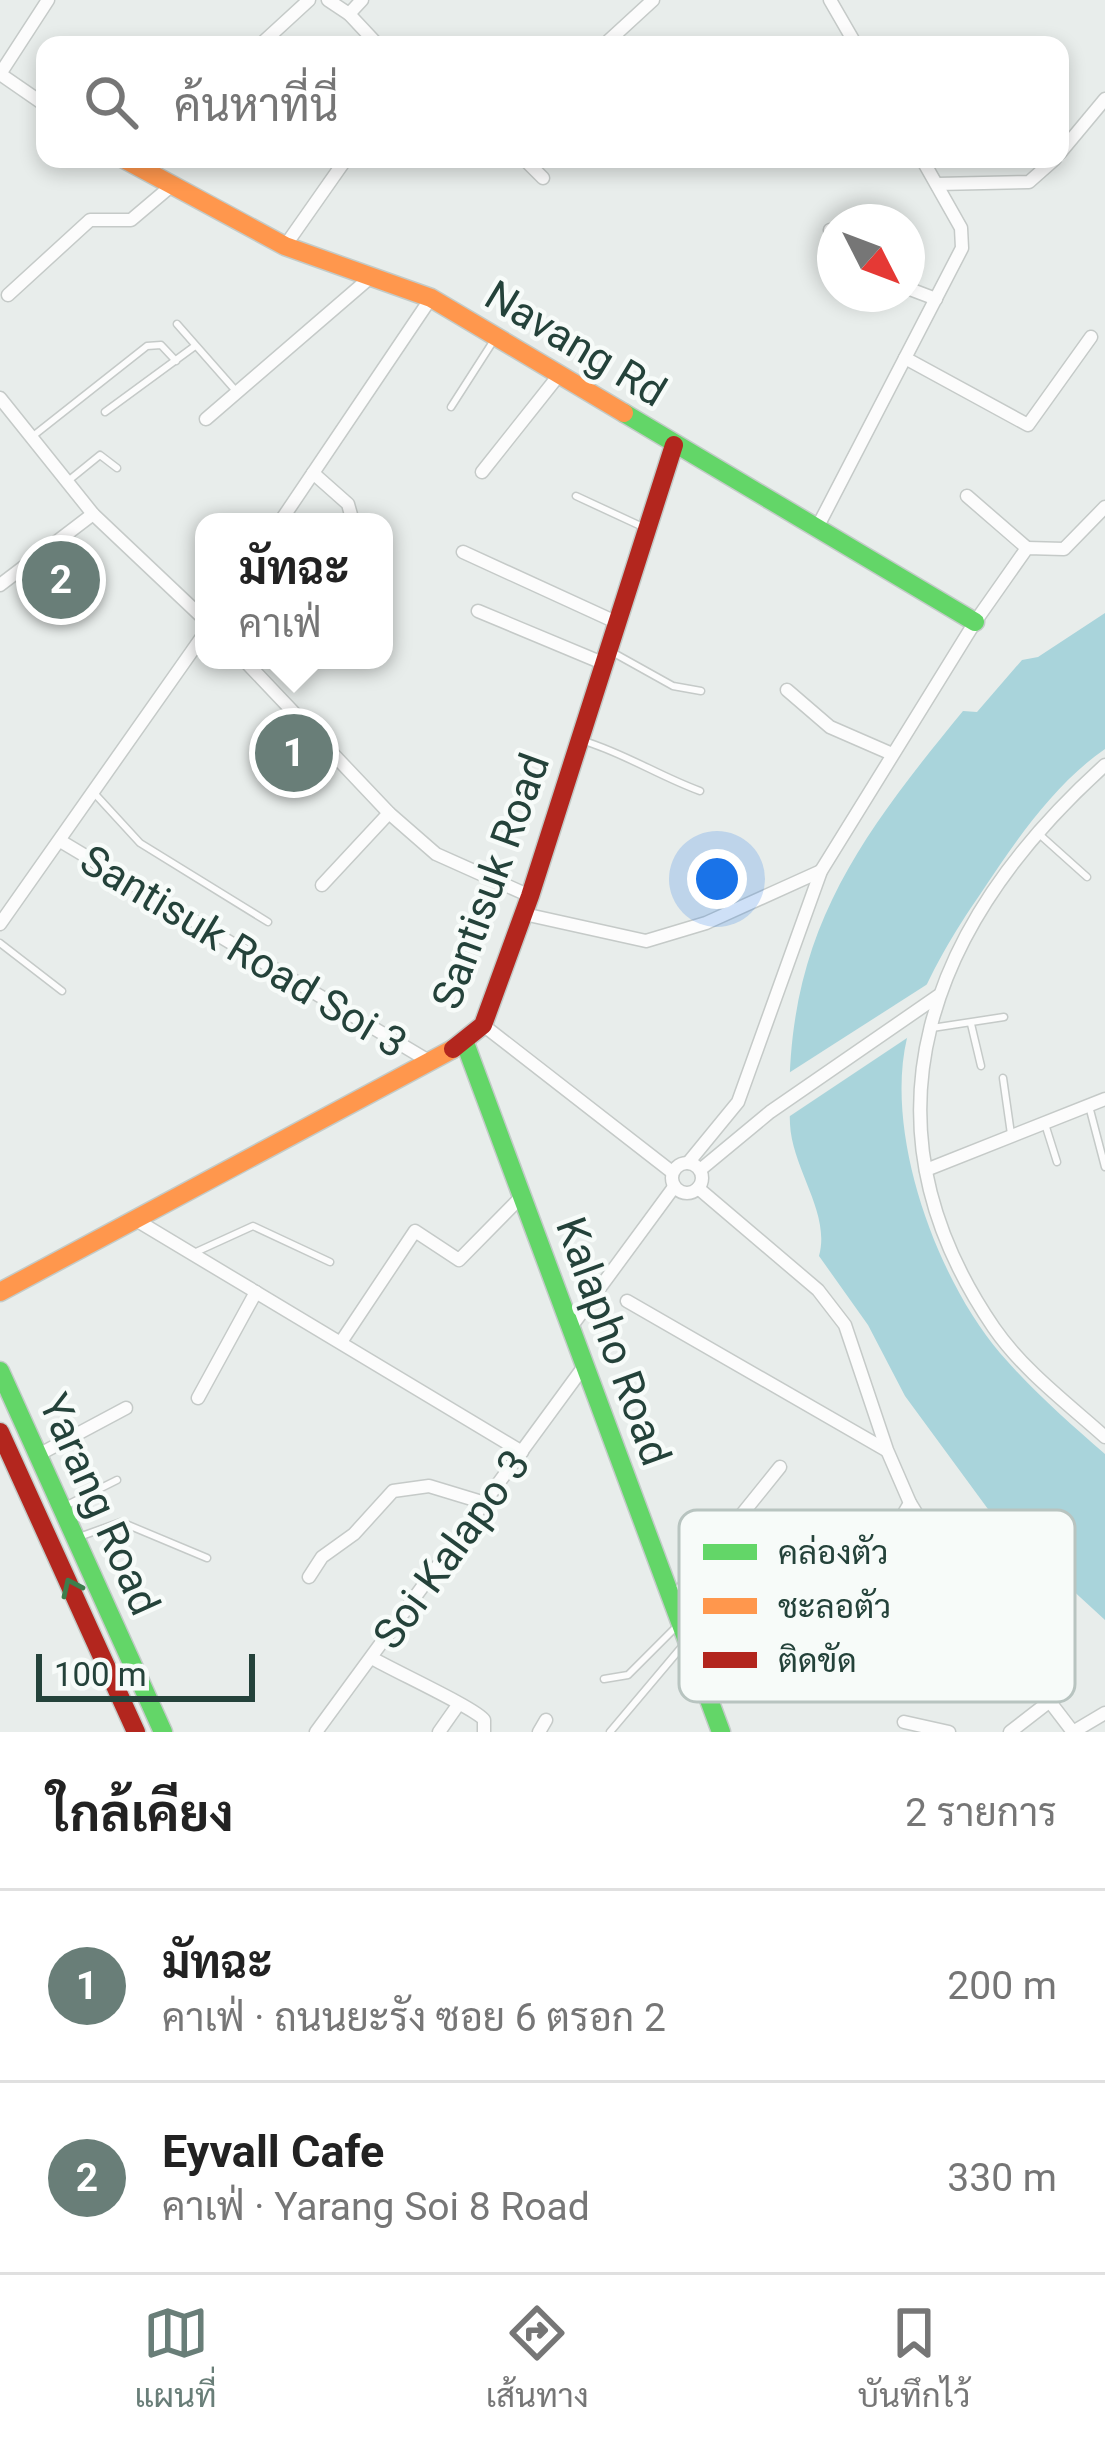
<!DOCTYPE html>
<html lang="th">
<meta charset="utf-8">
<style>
body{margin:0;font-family:Roboto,Sarabun,sans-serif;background:#f2f2f2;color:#222}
.compass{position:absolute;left:817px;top:204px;width:108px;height:108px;border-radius:50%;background:#fff;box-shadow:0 6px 18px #0003;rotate:132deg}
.scale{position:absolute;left:36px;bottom:30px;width:219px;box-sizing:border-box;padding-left:12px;border:6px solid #24423a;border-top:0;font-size:33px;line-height:42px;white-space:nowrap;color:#24423a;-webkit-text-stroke:9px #f7fbf9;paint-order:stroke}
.you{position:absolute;left:717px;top:879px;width:42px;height:42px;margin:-30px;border:9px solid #fff;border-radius:50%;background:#1a73e8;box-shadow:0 0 0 18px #1a73e833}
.badge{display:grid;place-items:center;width:78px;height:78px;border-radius:50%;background:#697e78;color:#fff;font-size:39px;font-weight:700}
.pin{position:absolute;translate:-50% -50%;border:6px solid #fff;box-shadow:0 3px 12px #0006}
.popup{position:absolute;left:195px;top:513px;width:198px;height:156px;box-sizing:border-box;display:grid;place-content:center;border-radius:24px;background:#fff;filter:drop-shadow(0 3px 9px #0005);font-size:39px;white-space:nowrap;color:#767676}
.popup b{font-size:45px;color:#222}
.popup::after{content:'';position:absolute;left:50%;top:100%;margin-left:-24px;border:24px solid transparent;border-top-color:#fff}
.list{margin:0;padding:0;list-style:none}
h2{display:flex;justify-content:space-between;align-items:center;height:156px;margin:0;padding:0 48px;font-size:51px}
h2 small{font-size:39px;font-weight:400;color:#767676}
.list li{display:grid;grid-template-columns:78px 1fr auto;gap:36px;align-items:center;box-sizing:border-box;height:192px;padding:0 48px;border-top:3px solid #e0e0e0}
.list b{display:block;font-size:45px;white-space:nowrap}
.list p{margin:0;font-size:39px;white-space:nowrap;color:#767676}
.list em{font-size:39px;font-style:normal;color:#767676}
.icon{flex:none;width:66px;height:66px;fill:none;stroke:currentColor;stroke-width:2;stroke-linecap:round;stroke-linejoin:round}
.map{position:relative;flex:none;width:1105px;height:1732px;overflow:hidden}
.search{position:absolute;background:#fff;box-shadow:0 6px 18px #0003;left:36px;right:36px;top:36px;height:132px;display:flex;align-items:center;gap:30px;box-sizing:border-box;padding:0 42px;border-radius:24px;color:#767676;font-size:45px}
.sheet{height:540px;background:#fff}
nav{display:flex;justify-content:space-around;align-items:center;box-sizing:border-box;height:168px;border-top:3px solid #e0e0e0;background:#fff;font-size:33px;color:#767676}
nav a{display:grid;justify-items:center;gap:6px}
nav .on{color:#697e78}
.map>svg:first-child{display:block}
.water{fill:#a9d4db}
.pier{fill:#e8edeb}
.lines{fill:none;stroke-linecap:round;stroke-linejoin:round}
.lane-casing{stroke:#c5cac8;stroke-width:9}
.street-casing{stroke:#c5cac8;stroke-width:15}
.fast-casing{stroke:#c3cbc8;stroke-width:21}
.slow-casing{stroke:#c3cbc8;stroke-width:21}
.jam-casing{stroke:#c3cbc8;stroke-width:21}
.lane{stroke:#fcfcfc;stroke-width:6}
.street{stroke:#fcfcfc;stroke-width:12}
.fast{stroke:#63d668;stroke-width:18}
.slow{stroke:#ff974d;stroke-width:18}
.jam{stroke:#b3261e;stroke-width:18}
.oneway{stroke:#3d7d4c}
.labels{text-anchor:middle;stroke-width:9;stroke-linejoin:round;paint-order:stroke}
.street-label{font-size:42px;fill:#24423a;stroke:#f7fbf9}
.key{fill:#f7fbf9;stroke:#b8c4c0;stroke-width:3}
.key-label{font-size:33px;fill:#24423a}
</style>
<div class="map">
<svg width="1105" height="1732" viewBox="0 0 1105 1732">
<rect width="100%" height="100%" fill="#e8edeb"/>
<path class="water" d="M 1105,613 L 1105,749 C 1054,784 1015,842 981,893 C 952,935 920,988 907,1038 C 884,1135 937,1279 1000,1353 C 1032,1390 1068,1422 1105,1454 L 1105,1620 L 996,1520 L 905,1396 L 868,1325 L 819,1256 C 831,1213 792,1169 790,1124 C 782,942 853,845 963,711 L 977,712 L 1022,660 L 1038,657 Z"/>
<path class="pier" d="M 937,978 L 916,1032 L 784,1120 L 784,1076 Z"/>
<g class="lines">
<defs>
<g id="lane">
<path d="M 177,324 L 236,391"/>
<path d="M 451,407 L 494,340"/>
<path d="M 105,412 L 195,346"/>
<path d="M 33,436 L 147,346 L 161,345 L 176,361"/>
<path d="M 68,481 L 100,455 L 117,468"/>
<path d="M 576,496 L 645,528"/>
<path d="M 612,652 L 673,686 L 701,691"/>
<path d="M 584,741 C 626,754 659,776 700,791"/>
<path d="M 95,794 L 140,843 L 268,922"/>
<path d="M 1039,834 L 1087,877"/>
<path d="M 0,943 L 62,991"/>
<path d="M 971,1024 L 981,1066"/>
<path d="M 932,1028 L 1004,1017"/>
<path d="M 1003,1078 L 1011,1134"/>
<path d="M 1089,1106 L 1105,1167"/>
<path d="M 1045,1124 L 1057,1162"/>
<path d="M 196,1252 L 253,1226 L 330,1262"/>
<path d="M 65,1506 L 117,1480"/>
<path d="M 79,1537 L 121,1522 L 207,1558"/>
<path d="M 703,1675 L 724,1655 L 768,1582"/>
<path d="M 604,1679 L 628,1675 L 678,1625"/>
<path d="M 708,1688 L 741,1672 L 782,1632"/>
<path d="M 610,1732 L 685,1643"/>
</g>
<g id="street">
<path d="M 328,0 L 349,14"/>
<path d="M 362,0 L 349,14 L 378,45"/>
<path d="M 830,0 L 856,45"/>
<path d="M 260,45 L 309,0"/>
<path d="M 604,45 L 653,0"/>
<path d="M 0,74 L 48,0"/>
<path d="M 0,74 L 45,105"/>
<path d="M 1060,153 L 1105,99"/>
<path d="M 372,159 L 394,159"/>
<path d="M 524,159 L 543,178"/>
<path d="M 937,184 L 1029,182 L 1055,159"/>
<path d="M 830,230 L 835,244"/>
<path d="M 285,246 L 346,159"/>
<path d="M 907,288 L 936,299"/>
<path d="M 8,295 L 90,220 L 131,220 L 170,187"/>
<path d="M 905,358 L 1028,425 L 1091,337"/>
<path d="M 0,398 L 93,514 L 204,619"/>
<path d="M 206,419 L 372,276"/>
<path d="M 482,472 L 559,375"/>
<path d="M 313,473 L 348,504 L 353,522"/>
<path d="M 967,496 L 1027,548"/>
<path d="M 280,522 L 431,298"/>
<path d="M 818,526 L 962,248 L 961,228 L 922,159"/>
<path d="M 463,552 L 618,623"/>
<path d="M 0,585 L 93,514"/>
<path d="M 478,611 L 605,664"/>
<path d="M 244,660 L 389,813 L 436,854 L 530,896"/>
<path d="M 787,690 L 830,727 L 892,754"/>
<path d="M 1105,765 C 931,922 851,1119 994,1328 C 1023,1370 1067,1403 1105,1437"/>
<path d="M 62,842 L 427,1060"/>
<path d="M 322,885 L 389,813"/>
<path d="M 524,914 L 646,941 L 706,923 L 821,871"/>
<path d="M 0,924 L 204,634"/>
<path d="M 483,1025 L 672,1172"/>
<circle cx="687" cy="1178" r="15"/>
<path d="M 688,1163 L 738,1102 L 821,871 L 975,622 L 1027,548 L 1064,549 L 1105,507"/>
<path d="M 700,1170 L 770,1112 L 938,996"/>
<path d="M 926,1170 L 1105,1099"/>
<path d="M 698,1188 L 818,1290 L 845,1325 L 887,1450 L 910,1503 L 959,1583 L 1073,1732 L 1105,1713"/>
<path d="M 136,1220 L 522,1452"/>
<path d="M 627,1301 L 886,1450"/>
<path d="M 571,1327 L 674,1187"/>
<path d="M 341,1342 L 415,1231 L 459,1260 L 522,1196"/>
<path d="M 198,1398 L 256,1292"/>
<path d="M 38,1455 L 126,1408"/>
<path d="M 309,1577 L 322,1557 L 354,1534 L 393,1491 L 429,1486 L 485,1503"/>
<path d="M 672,1601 L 780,1467"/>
<path d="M 843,1617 L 910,1503"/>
<path d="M 372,1658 C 392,1670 477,1709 484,1720 L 484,1732"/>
<path d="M 904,1722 L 949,1732"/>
<path d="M 316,1732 L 585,1365"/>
<path d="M 439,1732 L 458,1705"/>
<path d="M 539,1732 L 546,1720"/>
<path d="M 1010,1732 L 1050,1701"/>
</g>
<g id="fast">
<path d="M 624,413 L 975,622"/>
<path d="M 465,1043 L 721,1732"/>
<path d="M 0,1371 L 163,1732"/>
</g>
<g id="slow">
<path d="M 124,159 L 285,246 L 431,298 L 624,413"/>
<path d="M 0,1292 L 453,1049"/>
</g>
<g id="jam">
<path d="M 453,1049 L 483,1025 L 530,896 L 674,445"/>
<path d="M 0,1432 L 136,1732"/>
</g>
</defs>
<use href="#lane" class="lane-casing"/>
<use href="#street" class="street-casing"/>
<use href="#fast" class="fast-casing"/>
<use href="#slow" class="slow-casing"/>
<use href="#jam" class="jam-casing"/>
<use href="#lane" class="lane"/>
<use href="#street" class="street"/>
<use href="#fast" class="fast"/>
<use href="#slow" class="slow"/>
<use href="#jam" class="jam"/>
</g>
<defs><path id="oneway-chevron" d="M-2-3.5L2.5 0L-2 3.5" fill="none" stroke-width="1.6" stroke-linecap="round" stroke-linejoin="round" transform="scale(3)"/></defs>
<use class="oneway" href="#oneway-chevron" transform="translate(71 1587) rotate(-115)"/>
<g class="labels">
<g class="street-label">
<text transform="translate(576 343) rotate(31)" y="15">Navang Rd</text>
<text transform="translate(490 881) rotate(-70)" y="15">Santisuk Road</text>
<text transform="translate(244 951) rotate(31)" y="15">Santisuk Road Soi 3</text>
<text transform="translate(614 1341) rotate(70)" y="15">Kalapho Road</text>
<text transform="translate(100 1504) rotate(66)" y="15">Yarang Road</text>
<text transform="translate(451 1549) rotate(-54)" y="15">Soi Kalapo 3</text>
</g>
</g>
<rect x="679" y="1510" width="396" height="192" rx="18" class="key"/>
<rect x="703" y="1544" width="54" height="16" fill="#63d668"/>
<rect x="703" y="1598" width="54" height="16" fill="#ff974d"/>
<rect x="703" y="1652" width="54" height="16" fill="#b3261e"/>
<g class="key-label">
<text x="778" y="1564">คล่องตัว</text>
<text x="778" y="1618">ชะลอตัว</text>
<text x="778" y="1672">ติดขัด</text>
</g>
</svg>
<svg class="compass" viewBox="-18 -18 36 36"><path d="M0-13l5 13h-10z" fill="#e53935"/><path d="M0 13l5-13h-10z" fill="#767676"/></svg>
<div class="scale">100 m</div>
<div class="you"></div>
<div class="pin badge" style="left:294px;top:753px">1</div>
<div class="popup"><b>มัทฉะ</b>คาเฟ่</div>
<div class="pin badge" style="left:61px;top:580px">2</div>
<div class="search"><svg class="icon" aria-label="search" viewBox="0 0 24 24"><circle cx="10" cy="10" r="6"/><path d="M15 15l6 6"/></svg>ค้นหาที่นี่</div>
</div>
<section class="sheet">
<h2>ใกล้เคียง<small>2 รายการ</small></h2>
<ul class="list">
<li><span class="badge">1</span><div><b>มัทฉะ</b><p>คาเฟ่ · ถนนยะรัง ซอย 6 ตรอก 2</p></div><em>200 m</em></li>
<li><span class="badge">2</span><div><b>Eyvall Cafe</b><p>คาเฟ่ · Yarang Soi 8 Road</p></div><em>330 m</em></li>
</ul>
</section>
<nav>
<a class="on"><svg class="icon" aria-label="map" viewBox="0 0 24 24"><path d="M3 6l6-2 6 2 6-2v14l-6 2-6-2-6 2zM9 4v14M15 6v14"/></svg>แผนที่</a>
<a><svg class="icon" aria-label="directions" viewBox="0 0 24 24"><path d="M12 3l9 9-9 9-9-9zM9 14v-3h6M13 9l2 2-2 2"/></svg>เส้นทาง</a>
<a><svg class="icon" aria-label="saved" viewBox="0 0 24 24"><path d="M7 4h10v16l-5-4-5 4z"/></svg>บันทึกไว้</a>
</nav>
